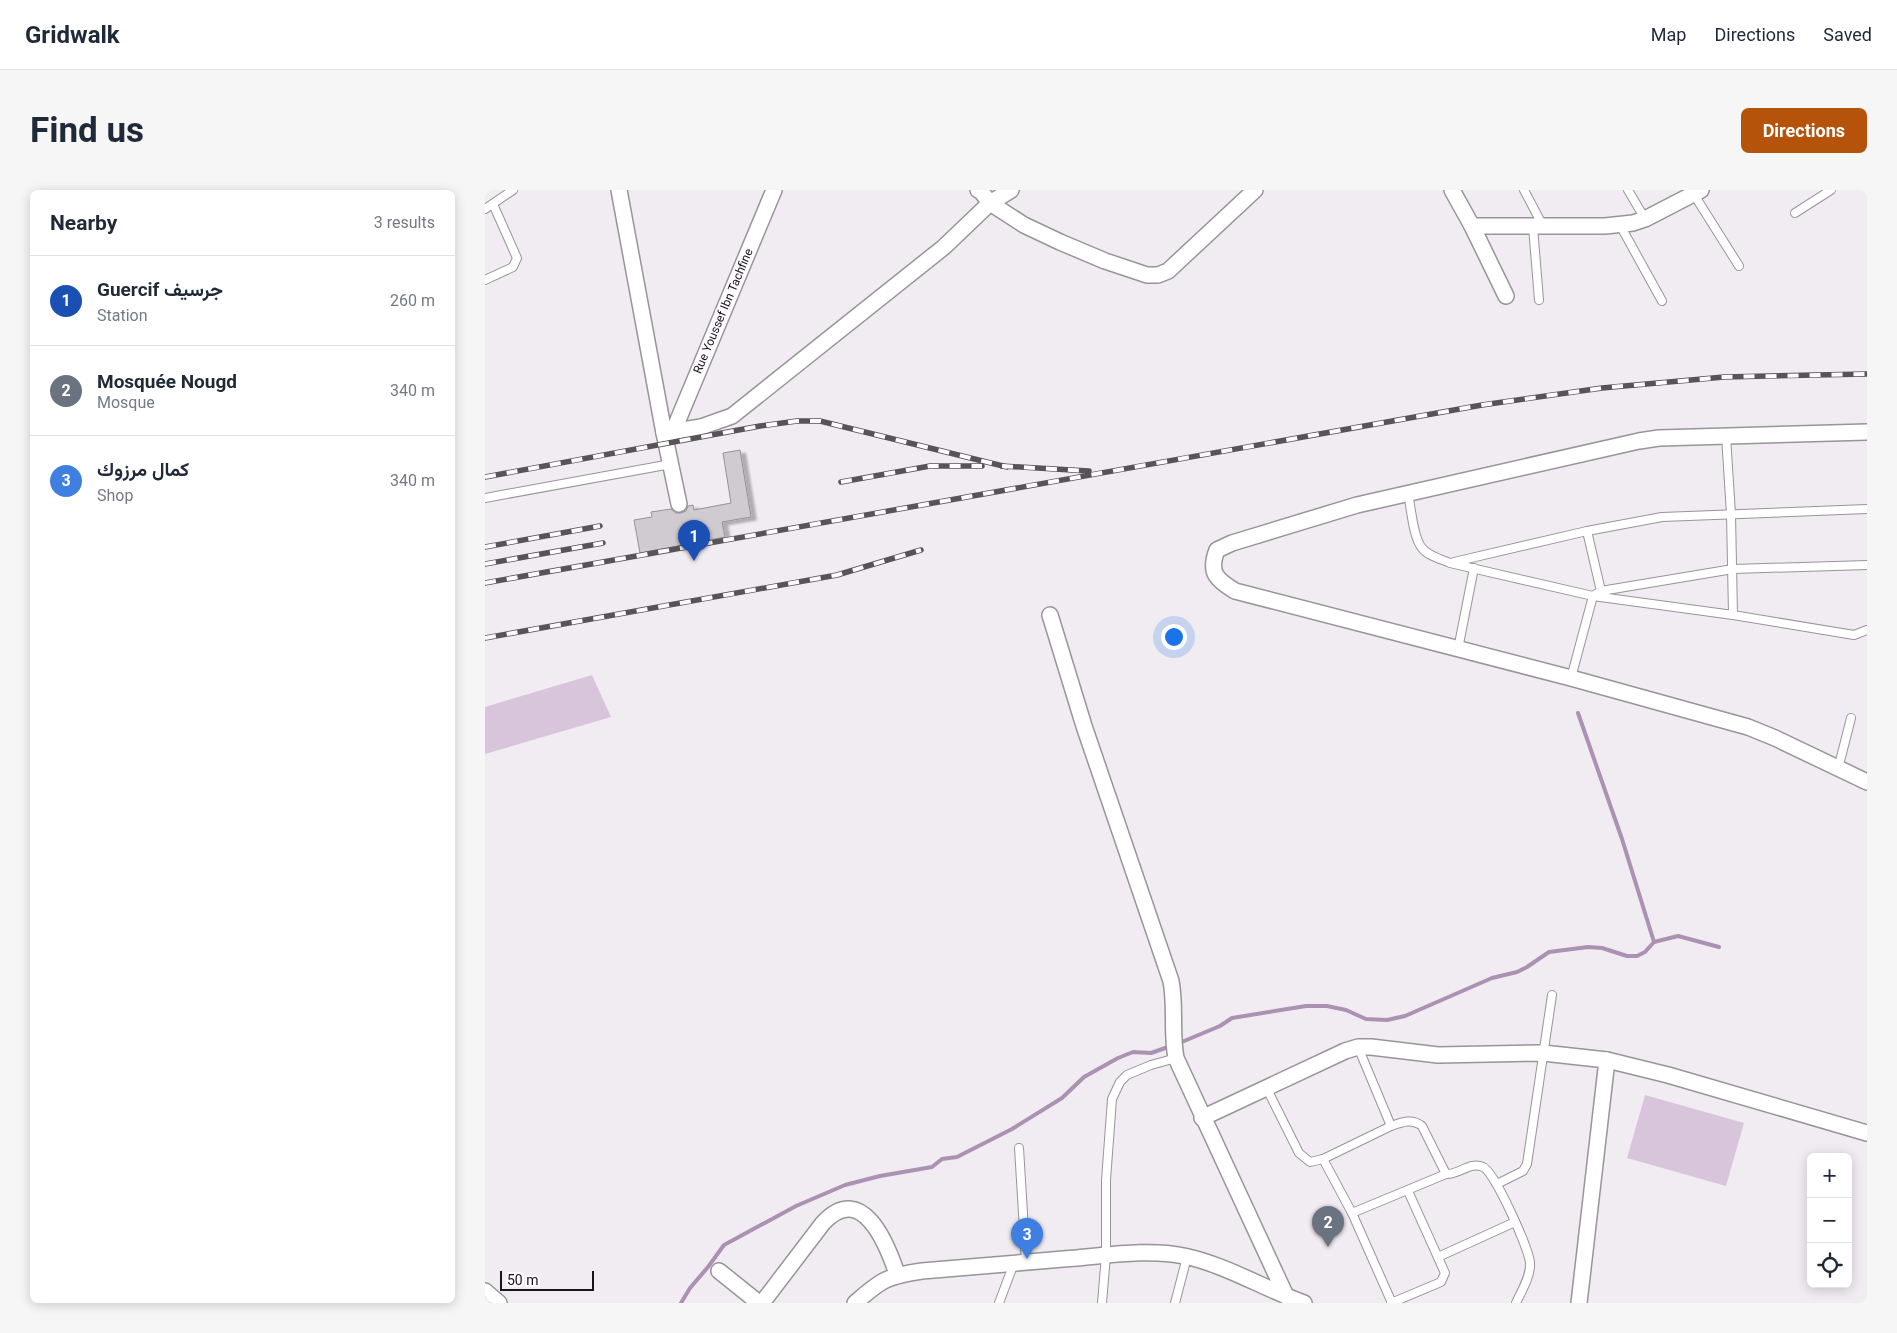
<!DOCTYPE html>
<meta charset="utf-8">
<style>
body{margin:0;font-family:Roboto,Vazirmatn,sans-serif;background:#f6f6f7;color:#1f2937}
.controls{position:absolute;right:15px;bottom:15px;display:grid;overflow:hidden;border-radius:8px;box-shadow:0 2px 12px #0003}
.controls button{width:45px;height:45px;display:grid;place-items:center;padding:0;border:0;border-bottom:1px solid #e0e1e3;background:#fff;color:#1f2937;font:25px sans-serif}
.scale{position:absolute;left:15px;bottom:12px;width:94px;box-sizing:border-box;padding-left:5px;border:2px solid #161517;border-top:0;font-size:14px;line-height:18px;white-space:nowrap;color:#161517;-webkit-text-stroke:4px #fefaff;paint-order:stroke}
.you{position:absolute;left:688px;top:446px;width:18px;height:18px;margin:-12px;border:4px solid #fff;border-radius:50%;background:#1a73e8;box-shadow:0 0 0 8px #1a73e833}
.badge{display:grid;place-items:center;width:32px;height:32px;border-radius:50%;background:#b45309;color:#fff;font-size:16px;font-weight:700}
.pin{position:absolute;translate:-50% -41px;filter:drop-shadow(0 1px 2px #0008)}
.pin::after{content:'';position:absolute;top:26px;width:18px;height:15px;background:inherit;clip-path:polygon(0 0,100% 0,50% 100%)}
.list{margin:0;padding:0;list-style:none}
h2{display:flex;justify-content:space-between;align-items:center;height:65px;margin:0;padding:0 20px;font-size:21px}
h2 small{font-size:16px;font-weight:400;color:#747a83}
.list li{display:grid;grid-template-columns:32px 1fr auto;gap:15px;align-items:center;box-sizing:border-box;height:90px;padding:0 20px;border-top:1px solid #e0e1e3}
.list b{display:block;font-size:19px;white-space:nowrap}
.list p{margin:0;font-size:16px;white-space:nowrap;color:#747a83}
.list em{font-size:16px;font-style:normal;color:#747a83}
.icon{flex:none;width:28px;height:28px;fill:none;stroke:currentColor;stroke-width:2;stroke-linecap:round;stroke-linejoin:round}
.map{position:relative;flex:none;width:1382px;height:1113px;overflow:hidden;border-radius:8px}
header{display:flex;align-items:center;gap:30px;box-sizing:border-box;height:70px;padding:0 25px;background:#fff;border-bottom:1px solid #e0e1e3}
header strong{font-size:24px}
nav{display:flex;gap:28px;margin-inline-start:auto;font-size:18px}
.intro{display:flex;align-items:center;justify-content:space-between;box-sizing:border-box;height:120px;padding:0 30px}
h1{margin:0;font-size:35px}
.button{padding:12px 22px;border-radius:8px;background:#b45309;color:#fff;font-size:18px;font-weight:700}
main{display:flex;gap:30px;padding:0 30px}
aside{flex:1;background:#fff;border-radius:8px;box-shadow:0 2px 12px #0003}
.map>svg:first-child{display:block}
.green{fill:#d8c5dc}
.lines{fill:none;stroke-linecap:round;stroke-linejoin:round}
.stream{stroke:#ab91b2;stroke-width:4}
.building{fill:#d0cbd1;stroke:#959196;filter:url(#shadow)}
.lane-casing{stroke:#99949a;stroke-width:10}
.street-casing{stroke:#99949a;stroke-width:18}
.lane{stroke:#fff;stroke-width:8}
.street{stroke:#fff;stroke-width:15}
.rail-casing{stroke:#565457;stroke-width:5.5}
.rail{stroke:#fefaff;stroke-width:4;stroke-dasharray:11;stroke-linecap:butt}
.labels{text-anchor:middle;stroke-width:4;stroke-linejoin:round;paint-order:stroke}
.street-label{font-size:12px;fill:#161517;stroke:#fefaff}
</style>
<header>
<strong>Gridwalk</strong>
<nav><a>Map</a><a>Directions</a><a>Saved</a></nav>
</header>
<div class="intro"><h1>Find us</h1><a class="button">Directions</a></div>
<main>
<aside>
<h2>Nearby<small>3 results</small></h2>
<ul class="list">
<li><span class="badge" style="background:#1a4fb4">1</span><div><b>Guercif جرسيف</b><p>Station</p></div><em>260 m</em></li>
<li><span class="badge" style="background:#6b7280">2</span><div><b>Mosquée Nougd</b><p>Mosque</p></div><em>340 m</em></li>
<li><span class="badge" style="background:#3f7fe0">3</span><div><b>كمال مرزوك</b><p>Shop</p></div><em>340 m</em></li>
</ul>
</aside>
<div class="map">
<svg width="1382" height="1113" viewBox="0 0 1382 1113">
<defs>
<filter id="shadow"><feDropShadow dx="5.5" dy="3" stdDeviation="1" flood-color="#0004"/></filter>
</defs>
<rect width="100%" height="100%" fill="#f1ecf2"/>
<g class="green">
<path d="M 107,485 L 126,527 L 0,564 L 0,517 Z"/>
<path d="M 1160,905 L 1259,933 L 1241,996 L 1142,968 Z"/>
</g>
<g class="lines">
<g class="stream">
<path d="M 1093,523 L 1137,649 L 1169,752"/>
<path d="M 692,854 L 735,836 L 747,828 L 821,816 L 842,816 L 861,820 L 881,829 L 902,830 L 920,826 L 1007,788 L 1032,782 L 1042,777 L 1064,762 L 1103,757 L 1117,758 L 1142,766 L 1152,766 L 1160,762 L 1169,752 L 1193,746 L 1234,757"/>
<path d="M 196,1113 L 205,1098 L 223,1077 L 239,1055 L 311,1016 L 360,995 L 395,986 L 447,977 L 457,969 L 472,967 L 527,939 L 577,908 L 599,887 L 633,868 L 648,862 L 666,863 L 686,856"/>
</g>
</g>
<path class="building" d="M 255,260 L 266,327 L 237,332 L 240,347 L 155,363 L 149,330 L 167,327 L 166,322 L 186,319 L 191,323 L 196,323 L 201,321 L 203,316 L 208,315 L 209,320 L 246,313 L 238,263 Z"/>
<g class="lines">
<defs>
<g id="lane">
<path d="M 1039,0 L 1058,36"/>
<path d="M 1143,0 L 1160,29"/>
<path d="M 1208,3 L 1254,76"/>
<path d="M 0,19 L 28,0"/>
<path d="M 1310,23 L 1346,0"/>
<path d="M 1135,35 L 1177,111"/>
<path d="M 1048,37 L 1054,110"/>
<path d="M 0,90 L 28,77 L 32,68 L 8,14"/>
<path d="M 1241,246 L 1246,324 L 1248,425"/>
<path d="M 923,303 C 926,317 928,348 937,358 C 943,366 956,369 965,373 L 1108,406 L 1248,425 L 1369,445 L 1382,440"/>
<path d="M 0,308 L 186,274"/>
<path d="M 1102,341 L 1116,401"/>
<path d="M 969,372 L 1102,341 L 1177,327 L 1382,319"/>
<path d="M 973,459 L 989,378"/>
<path d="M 1086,488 L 1108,406 L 1116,401 L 1248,379 L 1382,375"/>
<path d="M 1353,579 L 1366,528"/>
<path d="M 873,857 L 906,936 C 917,932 927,928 937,936 L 961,984 C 974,985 985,971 998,977 C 1010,982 1044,1059 1045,1073 C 1046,1086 1036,1102 1031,1113"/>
<path d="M 782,899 L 814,963 L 825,972 L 838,969 L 906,936"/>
<path d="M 534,958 L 541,1072"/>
<path d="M 838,969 L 867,1023 L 907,1113"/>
<path d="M 1012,994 L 1038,981 L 1042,974 L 1067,805"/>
<path d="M 867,1023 L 961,984"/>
<path d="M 953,1067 L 1030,1032"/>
<path d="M 514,1113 L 529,1073"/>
<path d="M 617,1113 L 621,1065 L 621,990 L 627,909 L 635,892 L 642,885 L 666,875 L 691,868"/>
<path d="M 690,1113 L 702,1067"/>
<path d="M 906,1113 L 956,1092 L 960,1083 L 923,1001"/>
</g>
<g id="street">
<path d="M 134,0 L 179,243 L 194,314"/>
<path d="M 493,0 L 495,0 L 505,13 L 539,35 L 575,52 L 620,71 L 662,85 L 673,85 L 683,81 L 770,0"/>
<path d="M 967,0 L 987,36 L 1021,106"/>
<path d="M 987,36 L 1120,36 L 1148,33 L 1160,29 L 1216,0"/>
<path d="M 188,242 L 289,0"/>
<path d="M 1382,242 L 1174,248 L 1154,251 L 872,315 L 747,353 L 732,360 C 723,383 732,390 750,401 L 1086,488 L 1263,537 L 1290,548 L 1382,592"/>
<path d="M 179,243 L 216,237 L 247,226 L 459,57 L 505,13 L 526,0"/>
<path d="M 565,425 L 599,536 L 686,791 C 691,817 686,842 691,868 L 801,1106"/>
<path d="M 717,928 L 860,861 L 873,857 L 886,857 L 953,865 L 1058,863 L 1122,870 L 1183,885 L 1382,943"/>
<path d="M 234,1081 L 274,1113"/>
<path d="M 0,1101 L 14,1113"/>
<path d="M 277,1113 L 338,1033 C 377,991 402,1054 412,1084"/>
<path d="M 370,1113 C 396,1090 402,1086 437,1081 C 488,1077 540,1072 592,1068 C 626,1065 665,1059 699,1066 C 739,1074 780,1099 819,1113"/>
<path d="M 1094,1113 L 1122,870"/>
</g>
</defs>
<use href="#lane" class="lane-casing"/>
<use href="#street" class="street-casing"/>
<use href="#lane" class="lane"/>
<use href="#street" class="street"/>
<defs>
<g id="rail">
<path d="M 517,276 L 604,281"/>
<path d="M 0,287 L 275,236 L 312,231 L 335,231 L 522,277"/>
<path d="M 356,292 L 445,276 L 497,276"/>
<path d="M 0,357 L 115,336"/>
<path d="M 0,374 L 118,353"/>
<path d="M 0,393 L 997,215 L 1117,198 L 1239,187 L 1382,184"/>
<path d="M 0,448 L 352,385 L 436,360"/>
</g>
</defs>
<use href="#rail" class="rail-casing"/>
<use href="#rail" class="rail"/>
</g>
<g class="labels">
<g class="street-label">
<text transform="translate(238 121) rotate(-67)" y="4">Rue Youssef Ibn Tachfine</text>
</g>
</g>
</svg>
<div class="controls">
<button>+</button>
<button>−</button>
<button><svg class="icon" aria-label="locate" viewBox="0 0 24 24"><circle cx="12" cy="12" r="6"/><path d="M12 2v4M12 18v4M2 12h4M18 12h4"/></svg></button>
</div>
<div class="scale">50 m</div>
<div class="you"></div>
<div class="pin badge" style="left:209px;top:371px;background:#1a4fb4">1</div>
<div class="pin badge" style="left:843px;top:1057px;background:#6b7280">2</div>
<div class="pin badge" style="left:542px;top:1069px;background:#3f7fe0">3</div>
</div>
</main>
